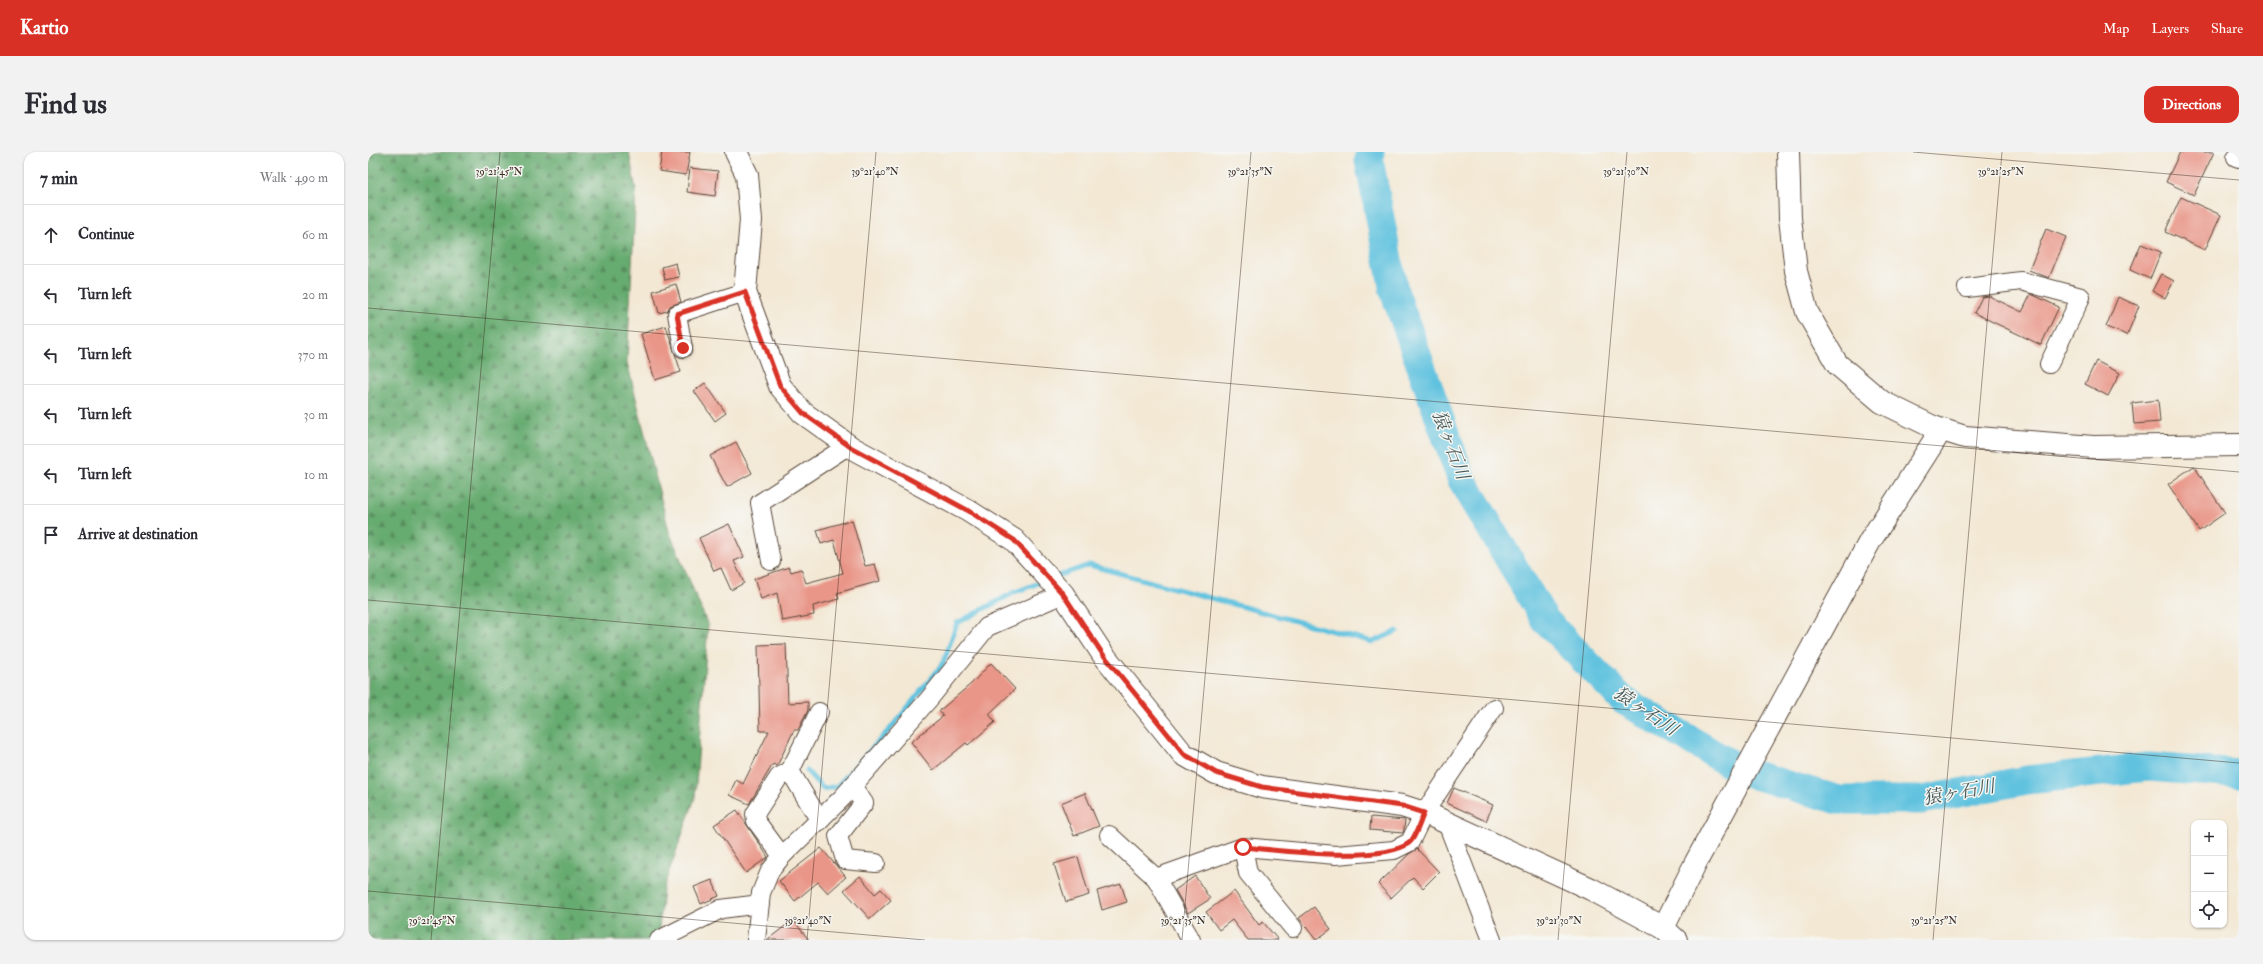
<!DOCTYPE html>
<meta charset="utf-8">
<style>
body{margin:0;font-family:"IM FELL Double Pica","Noto Serif JP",serif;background:#f2f2f3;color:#2b2b33}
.controls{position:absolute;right:12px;bottom:12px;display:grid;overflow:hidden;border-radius:8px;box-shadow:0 1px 3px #0004}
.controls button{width:36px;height:36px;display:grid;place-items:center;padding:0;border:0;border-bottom:1px solid #e1e1e2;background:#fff;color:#2b2b33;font:20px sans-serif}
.stop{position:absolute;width:12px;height:12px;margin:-9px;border:3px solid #d93025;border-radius:50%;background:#fff}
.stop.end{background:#d93025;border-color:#fff;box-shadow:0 1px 4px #0008}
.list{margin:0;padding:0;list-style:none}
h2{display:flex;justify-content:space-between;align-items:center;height:52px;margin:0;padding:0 16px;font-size:17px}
h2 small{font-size:13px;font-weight:400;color:#7c7c81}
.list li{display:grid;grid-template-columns:26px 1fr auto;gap:12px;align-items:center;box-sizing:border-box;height:60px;padding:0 16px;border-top:1px solid #e1e1e2}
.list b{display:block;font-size:15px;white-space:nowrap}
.list em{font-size:13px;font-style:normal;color:#7c7c81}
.icon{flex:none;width:22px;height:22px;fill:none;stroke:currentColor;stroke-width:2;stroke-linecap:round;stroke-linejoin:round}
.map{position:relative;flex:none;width:1871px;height:788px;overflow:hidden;border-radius:12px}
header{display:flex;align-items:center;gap:24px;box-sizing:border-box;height:56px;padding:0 20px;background:#d93025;color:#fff}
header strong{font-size:19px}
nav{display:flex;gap:22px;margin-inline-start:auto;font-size:14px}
.intro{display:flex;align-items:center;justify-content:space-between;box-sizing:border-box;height:96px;padding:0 24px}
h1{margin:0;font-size:28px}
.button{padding:10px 18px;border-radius:12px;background:#d93025;color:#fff;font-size:14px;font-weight:700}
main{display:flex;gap:24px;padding:0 24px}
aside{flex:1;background:#fff;border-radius:12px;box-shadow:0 1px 3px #0004}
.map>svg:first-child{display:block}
.forest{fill:url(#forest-firs);stroke:#506a47}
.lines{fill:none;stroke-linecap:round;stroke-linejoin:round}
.stream{stroke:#61c2df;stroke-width:5}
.river{stroke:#61c2df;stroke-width:29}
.building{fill:#e99688}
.minor-casing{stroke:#574639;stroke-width:20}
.tertiary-casing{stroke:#574639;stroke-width:24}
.minor{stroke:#fff;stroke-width:18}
.tertiary{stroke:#fff;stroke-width:22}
.route{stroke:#d93025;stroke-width:5}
.ticks{fill:none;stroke:#3b2a1e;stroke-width:1;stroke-opacity:0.45}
.labels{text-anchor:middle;stroke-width:3;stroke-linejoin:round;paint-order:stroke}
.water-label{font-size:18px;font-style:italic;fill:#465858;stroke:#f6f6f2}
.ticks-label{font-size:10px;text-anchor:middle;fill:#3b2a1e;stroke:#f6f6f2;stroke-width:3;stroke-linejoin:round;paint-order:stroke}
</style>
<header>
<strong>Kartio</strong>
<nav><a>Map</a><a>Layers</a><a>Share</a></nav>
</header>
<div class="intro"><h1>Find us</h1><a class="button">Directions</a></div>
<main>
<aside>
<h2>7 min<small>Walk · 490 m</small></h2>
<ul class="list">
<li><svg class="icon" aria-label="ahead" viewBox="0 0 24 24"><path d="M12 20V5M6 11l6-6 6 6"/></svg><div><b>Continue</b></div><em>60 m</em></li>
<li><svg class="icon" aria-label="left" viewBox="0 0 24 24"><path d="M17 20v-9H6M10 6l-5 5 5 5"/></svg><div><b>Turn left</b></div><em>20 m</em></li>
<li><svg class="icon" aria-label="left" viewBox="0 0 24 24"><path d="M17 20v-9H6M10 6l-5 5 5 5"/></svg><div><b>Turn left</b></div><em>370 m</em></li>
<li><svg class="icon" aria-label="left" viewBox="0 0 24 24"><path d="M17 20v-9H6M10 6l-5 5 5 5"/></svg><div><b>Turn left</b></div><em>30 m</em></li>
<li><svg class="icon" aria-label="left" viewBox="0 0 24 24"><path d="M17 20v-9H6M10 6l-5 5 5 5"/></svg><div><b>Turn left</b></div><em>10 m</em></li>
<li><svg class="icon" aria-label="arrive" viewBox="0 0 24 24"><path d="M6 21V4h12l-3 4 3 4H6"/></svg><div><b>Arrive at destination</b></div></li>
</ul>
</aside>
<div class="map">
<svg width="1871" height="788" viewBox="0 0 1871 788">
<defs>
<pattern id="forest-firs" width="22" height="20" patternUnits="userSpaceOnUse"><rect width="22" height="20" fill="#66ab70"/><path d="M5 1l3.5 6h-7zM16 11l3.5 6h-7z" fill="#558b5b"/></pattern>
</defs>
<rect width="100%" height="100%" fill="#f6f6f2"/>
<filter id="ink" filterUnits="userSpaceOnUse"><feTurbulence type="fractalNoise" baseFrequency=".025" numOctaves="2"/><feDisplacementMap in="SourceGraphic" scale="8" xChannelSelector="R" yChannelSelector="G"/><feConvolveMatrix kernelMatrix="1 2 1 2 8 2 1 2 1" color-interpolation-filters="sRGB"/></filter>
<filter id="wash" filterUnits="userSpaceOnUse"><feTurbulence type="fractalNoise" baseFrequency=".012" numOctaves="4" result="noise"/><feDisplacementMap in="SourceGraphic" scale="16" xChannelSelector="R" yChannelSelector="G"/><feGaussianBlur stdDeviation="0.9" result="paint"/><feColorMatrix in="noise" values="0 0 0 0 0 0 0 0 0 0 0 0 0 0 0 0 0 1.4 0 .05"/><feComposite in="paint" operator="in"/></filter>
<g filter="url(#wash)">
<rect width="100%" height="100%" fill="#f3e8d4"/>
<path class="forest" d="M 0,0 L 261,0 L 268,38 L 259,210 L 301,379 L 340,473 L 327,646 L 295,737 L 290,788 L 0,788 Z"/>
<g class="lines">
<g class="stream">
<path d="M 687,425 L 721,413 L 1005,490 L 1029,479"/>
<path d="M 439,619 L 455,637 L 469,634 L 522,577 L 575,512 L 589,471 L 647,440 L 676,429"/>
</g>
<path class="river" d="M 1002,0 L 1001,8 L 1026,139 L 1093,326 L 1177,468 L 1255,548 L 1376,620 L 1471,648 L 1554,648 L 1659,628 L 1780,615 L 1871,622"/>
</g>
<g id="blocks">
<g class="building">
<path d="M 294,0 L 322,0 L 318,23 L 291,19 Z"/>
<path d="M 1812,0 L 1846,0 L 1826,43 L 1798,30 Z"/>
<path d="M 322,16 L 350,19 L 347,44 L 319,40 Z"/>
<path d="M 1813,45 L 1853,63 L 1837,98 L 1797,80 Z"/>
<path d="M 1678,77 L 1698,85 L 1681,126 L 1661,118 Z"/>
<path d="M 1773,92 L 1793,100 L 1782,127 L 1762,118 Z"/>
<path d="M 308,111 L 311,125 L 297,128 L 294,115 Z"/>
<path d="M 1793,122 L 1806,129 L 1797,146 L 1784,139 Z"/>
<path d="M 308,132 L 313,150 L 302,154 L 299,159 L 291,161 L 285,139 Z"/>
<path d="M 1663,142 L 1691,155 L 1673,193 L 1606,161 L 1614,145 L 1621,144 L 1654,160 Z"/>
<path d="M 1750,145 L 1771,154 L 1759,183 L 1738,175 Z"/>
<path d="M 298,174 L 313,220 L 287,228 L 273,182 Z"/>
<path d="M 1728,209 L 1752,221 L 1740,244 L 1717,232 Z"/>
<path d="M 337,231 L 358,261 L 347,269 L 326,239 Z"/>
<path d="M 1790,248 L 1792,270 L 1766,272 L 1764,251 Z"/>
<path d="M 368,290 L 384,321 L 359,335 L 342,304 Z"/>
<path d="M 1826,314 L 1857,361 L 1831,379 L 1800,332 Z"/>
<path d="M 484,368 L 497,414 L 507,412 L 512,429 L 469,441 L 471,447 L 445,454 L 446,463 L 414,469 L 409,441 L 393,447 L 386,427 L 421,415 L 423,420 L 433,417 L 438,431 L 475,421 L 466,388 L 453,392 L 449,378 Z"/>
<path d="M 361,372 L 376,405 L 366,409 L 376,431 L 363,438 L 353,416 L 346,419 L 331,386 Z"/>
<path d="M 418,492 L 420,551 L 440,550 L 440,558 L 430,578 L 426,578 L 409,614 L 405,612 L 381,652 L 361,643 L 368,628 L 375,632 L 401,579 L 392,579 L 390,493 Z"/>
<path d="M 623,511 L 647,537 L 621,562 L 627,570 L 600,593 L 598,591 L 565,618 L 543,590 L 575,564 L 571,559 L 603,532 Z"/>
<path d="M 1086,636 L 1125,653 L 1118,669 L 1079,651 Z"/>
<path d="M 717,641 L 731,674 L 706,684 L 693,651 Z"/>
<path d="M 369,658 L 400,705 L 378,721 L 346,673 Z"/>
<path d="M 1003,665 L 1037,668 L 1036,677 L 1035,681 L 1002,678 Z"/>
<path d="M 453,696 L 478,725 L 460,741 L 450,730 L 427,749 L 411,729 Z"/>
<path d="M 1049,697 L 1071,720 L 1055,736 L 1045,725 L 1023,746 L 1010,732 L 1041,702 Z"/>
<path d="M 710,705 L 721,743 L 698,750 L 686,712 Z"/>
<path d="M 492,724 L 507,742 L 513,737 L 523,748 L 502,767 L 476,738 Z"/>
<path d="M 827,724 L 842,747 L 820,761 L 807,738 Z"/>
<path d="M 344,728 L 351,744 L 333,752 L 326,735 Z"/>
<path d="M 753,732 L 759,750 L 734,758 L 729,739 Z"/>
<path d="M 866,739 L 891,773 L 895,770 L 910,788 L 880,788 L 864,768 L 851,778 L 838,760 Z"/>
<path d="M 946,755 L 963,777 L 948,788 L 931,766 Z"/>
<path d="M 425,768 L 441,788 L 399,788 Z"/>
</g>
</g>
</g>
<g filter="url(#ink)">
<use href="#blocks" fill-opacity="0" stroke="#574639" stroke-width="1"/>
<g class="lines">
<defs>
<g id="minor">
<path d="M 1868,5 L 1871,6"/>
<path d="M 1599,136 L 1653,129 L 1713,145 L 1681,212"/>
<path d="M 315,196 L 309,162 L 377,140"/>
<path d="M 403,409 L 392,351 L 481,293"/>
<path d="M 422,619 L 451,560"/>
<path d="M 484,634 L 496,651 L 470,684 L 477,708 L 508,711"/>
<path d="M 1079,671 L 1124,788"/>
<path d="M 741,683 L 788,726 L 875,695 L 968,703 L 1026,698 L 1042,690 L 1056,661 L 1126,556"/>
<path d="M 875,695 L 880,721 L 925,776"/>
<path d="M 414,704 L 388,669 L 387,662 L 411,625 L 422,619 L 452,669"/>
<path d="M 788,726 L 823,788"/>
<path d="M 291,788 L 353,757 L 392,752"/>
<path d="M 388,788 L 393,741 L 402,719 L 414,704 L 474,646 L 561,547 L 619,475 L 695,442"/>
</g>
<g id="tertiary">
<path d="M 368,0 L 379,23 L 383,68 L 377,140 L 412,234 L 435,261 L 484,296 L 599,358 L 646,388 L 695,442 L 734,501 L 815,602 L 848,621 L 894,635 L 1034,654 L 1062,663 L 1223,737 L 1295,776 L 1308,788"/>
<path d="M 1420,0 L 1422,66 L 1428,119 L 1439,160 L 1469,212 L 1514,250 L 1565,275 L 1597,285 L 1725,295 L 1871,293"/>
<path d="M 1295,776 L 1328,710 L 1502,389 L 1568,286 L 1565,275"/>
</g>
</defs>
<use href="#minor" class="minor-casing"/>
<use href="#tertiary" class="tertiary-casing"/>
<use href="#minor" class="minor"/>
<use href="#tertiary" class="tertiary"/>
</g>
</g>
<g class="lines" filter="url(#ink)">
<path class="route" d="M 315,196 L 309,162 L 377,140 L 412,234 L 435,261 L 484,296 L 599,358 L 646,388 L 695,442 L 734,501 L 816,602 L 848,621 L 894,635 L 1034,654 L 1056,661 C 1052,669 1048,686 1041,691 C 1013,712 910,698 875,695"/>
</g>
<path class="ticks" d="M 1545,0 L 1871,28M 0,156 L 1871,320M 0,448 L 1871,611M 0,739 L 557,788M 63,788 L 132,0M 439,788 L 508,0M 814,788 L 883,0M 1190,788 L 1259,0M 1565,788 L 1634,0"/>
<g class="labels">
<g class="water-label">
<text transform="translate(1083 293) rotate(69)" y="6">猿ヶ石川</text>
<text transform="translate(1278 559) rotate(34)" y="6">猿ヶ石川</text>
<text transform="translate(1591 640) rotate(-10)" y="6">猿ヶ石川</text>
</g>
</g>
<g class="ticks-label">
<text x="131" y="23">39°21'45"N</text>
<text x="507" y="23">39°21'40"N</text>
<text x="882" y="23">39°21'35"N</text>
<text x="1258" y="23">39°21'30"N</text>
<text x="1633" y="23">39°21'25"N</text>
<text x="64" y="772">39°21'45"N</text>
<text x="440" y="772">39°21'40"N</text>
<text x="815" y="772">39°21'35"N</text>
<text x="1191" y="772">39°21'30"N</text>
<text x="1566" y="772">39°21'25"N</text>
</g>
</svg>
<div class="controls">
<button>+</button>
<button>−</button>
<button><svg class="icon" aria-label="locate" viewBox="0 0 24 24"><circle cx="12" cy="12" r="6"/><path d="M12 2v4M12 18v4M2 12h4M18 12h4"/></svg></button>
</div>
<div class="stop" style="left:875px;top:695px"></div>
<div class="stop end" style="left:315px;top:196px"></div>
</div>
</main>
